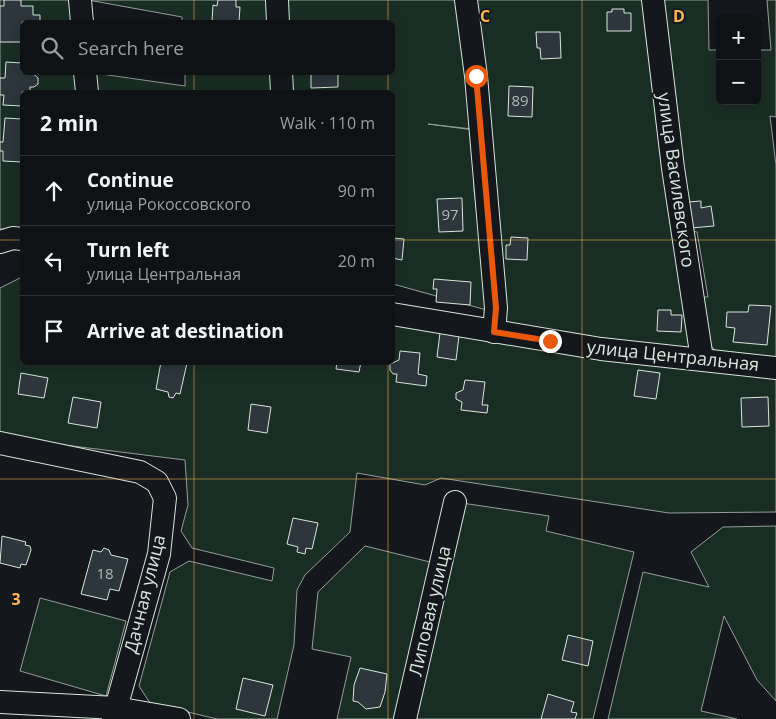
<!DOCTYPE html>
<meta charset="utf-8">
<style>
body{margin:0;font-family:"Open Sans",sans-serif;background:#1d2022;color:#f1f3f6}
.controls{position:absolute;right:15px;top:15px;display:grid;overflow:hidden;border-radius:8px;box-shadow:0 2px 12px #0003}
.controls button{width:45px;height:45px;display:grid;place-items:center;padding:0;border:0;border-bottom:1px solid #2f3234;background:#0f1215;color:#f1f3f6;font:25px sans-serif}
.stop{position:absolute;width:15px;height:15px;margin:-11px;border:4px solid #ea580c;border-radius:50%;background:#fff}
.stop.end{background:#ea580c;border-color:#fff;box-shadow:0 1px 5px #0008}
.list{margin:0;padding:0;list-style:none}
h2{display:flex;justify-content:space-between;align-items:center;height:65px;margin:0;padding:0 20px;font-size:21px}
h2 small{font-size:16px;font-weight:400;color:#9b9ea0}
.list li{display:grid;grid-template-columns:32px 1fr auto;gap:15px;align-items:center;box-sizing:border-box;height:70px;padding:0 20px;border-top:1px solid #2f3234}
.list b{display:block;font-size:19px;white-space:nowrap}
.list p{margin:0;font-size:16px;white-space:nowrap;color:#9b9ea0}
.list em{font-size:16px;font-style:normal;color:#9b9ea0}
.icon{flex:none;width:28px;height:28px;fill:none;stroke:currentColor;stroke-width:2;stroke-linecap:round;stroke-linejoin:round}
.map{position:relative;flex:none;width:776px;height:719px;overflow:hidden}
.search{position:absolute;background:#0f1215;box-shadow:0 2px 12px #0003;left:20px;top:20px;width:375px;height:55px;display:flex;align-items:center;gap:12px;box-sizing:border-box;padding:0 18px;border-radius:8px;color:#9b9ea0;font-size:19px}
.panel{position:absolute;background:#0f1215;box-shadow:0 2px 12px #0003;left:20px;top:90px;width:375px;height:275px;border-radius:8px}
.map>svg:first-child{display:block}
.green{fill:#1a2d24;stroke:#939e99}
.building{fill:#2c363c;stroke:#d8e6dc}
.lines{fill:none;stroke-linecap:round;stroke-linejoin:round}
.minor-casing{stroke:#d8e6dc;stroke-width:24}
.minor{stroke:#14181c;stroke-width:22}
.route{stroke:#ea580c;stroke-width:6}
.grid{fill:none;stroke:#ffb74d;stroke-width:1;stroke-opacity:0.55}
.labels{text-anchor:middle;stroke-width:4;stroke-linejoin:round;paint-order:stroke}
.number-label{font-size:15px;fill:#adbab4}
.street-label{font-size:18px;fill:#d8e6dc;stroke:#14181c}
.grid-label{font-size:16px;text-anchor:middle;font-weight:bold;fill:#ffb74d;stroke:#14181c;stroke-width:4;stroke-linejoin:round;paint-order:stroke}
</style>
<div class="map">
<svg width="776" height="719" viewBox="0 0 776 719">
<rect width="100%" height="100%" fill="#14181c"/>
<g class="green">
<path d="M 0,0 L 76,0 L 78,22 L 22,22 L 22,72 L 80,73 L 80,92 L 22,92 L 22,228 L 0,229 Z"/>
<path d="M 88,0 L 271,0 L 272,22 L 182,22 L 182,17 Z"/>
<path d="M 284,0 L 460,0 L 472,129 L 428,124 L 474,130 L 474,190 L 490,311 L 393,284 L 392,92 L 288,92 L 287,73 L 392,72 L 392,22 L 285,22 Z"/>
<path d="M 474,0 L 647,0 L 692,342 L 685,351 L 506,325 Z"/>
<path d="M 662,0 L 708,0 L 709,50 L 720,50 L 720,101 L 757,101 L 757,50 L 771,50 L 767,0 L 776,0 L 776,117 L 770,116 L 776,165 L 776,361 L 720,355 L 709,344 L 701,297 L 708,297 L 697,232 L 689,231 Z"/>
<path d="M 94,73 L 185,86 L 185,73 L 275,73 L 277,92 L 95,92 Z"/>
<path d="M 22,277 L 22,362 L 392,362 L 393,325 L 776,378 L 776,512 L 669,513 L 441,478 L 425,485 L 357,473 L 350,532 L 305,575 L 297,590 L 294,645 L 277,719 L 217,719 L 150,703 L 139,686 L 170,572 L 189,561 L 272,581 L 274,568 L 192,548 L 181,531 L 188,505 L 185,460 L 0,437 L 0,288 Z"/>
<path d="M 462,503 L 549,516 L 546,531 L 634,552 L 593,719 L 411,719 Z"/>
<path d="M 776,526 L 776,701 L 757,680 L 724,616 L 701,711 L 737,719 L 608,719 L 643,572 L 709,587 L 691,552 L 723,527 Z"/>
<path d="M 365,546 L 434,563 L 398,719 L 337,719 L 351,657 L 312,649 L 318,592 Z"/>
<path d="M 40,598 L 126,621 L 106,696 L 20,671 Z"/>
</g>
<g class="building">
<path d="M 4,0 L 21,0 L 21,6 L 33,6 L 33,15 L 40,15 L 40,22 L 22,22 L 22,42 L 0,42 L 0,6 L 4,6 Z"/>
<path d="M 218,0 L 236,0 L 236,7 L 240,7 L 239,22 L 212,22 L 213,5 L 217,6 Z"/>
<path d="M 612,9 L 624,9 L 624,13 L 631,13 L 631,31 L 607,31 L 607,12 L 612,12 Z"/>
<path d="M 536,32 L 560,32 L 561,58 L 541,59 L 540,48 L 537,48 Z"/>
<path d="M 6,62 L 22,63 L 22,72 L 31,72 L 38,78 L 38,84 L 34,87 L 30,87 L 30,92 L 22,92 L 22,106 L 3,105 L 4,95 L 0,95 L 0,78 L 5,78 Z"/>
<path d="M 308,72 L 338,72 L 338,87 L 311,88 L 311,74 Z"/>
<path d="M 509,86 L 533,87 L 532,117 L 508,116 Z"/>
<path d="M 5,118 L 22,119 L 22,162 L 3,161 L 3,151 L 0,151 L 0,142 L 3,142 Z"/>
<path d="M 462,198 L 463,231 L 439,232 L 437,199 Z"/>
<path d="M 701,201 L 701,208 L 711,206 L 714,226 L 691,228 L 688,202 Z"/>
<path d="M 511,237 L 528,238 L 527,260 L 506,259 L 506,245 L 510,245 Z"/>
<path d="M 393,238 L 404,239 L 402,260 L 392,258 Z"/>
<path d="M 434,279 L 471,282 L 470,305 L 436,302 L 437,289 L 433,289 Z"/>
<path d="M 749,305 L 771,306 L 767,345 L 733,342 L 735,328 L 726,327 L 727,312 L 748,312 Z"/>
<path d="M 658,310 L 671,310 L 671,315 L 682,315 L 681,332 L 657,331 Z"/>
<path d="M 440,333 L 459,336 L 456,360 L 437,357 Z"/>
<path d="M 400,351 L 420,353 L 418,374 L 427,376 L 426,386 L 396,382 L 397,374 L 393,374 L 390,370 L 390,364 L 399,360 Z"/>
<path d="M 161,362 L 187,363 L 180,394 L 176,393 L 173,398 L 169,397 L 168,392 L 156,389 Z"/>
<path d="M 337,362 L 361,362 L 359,372 L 336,369 Z"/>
<path d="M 638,370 L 660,373 L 656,399 L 634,396 Z"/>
<path d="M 21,373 L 48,378 L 44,398 L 18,394 Z"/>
<path d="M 465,380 L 485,382 L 482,405 L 488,405 L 487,413 L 461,410 L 462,402 L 456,399 L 456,393 L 463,390 Z"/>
<path d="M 73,397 L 101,402 L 97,428 L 68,423 Z"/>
<path d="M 768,397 L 769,426 L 742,427 L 741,398 Z"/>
<path d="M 251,404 L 271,407 L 267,433 L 248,430 Z"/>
<path d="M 293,518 L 318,523 L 312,549 L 306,548 L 305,554 L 297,552 L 298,547 L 287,544 Z"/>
<path d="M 2,536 L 26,542 L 25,545 L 30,546 L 31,550 L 26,565 L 21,564 L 20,568 L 0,563 Z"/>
<path d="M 104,548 L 109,550 L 111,555 L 128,559 L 119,591 L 110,589 L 107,600 L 81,594 L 93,550 L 101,552 Z"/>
<path d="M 568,635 L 593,641 L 588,666 L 562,660 Z"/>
<path d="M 360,668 L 387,674 L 385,692 L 380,707 L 366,709 L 358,702 L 353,701 L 354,685 Z"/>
<path d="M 243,678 L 273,685 L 265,716 L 236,709 Z"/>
<path d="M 548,694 L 574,702 L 571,712 L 577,713 L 575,719 L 541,719 Z"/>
</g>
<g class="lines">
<defs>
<g id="minor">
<path d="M 80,0 L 82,22"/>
<path d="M 277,0 L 278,22"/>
<path d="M 466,0 L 476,76 L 496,308 L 494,332"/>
<path d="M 653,0 L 673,168 L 702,359"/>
<path d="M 85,72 L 87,92"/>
<path d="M 281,72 L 282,92"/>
<path d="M 0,242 L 13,238 L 22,239"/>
<path d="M 392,314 L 601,349 L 776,368"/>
<path d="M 0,443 L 140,472 L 157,482 L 165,498 L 159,554 L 113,719"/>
<path d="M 0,702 L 116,708 L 179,719"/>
<path d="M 405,719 L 455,502"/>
</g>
</defs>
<use href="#minor" class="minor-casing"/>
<use href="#minor" class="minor"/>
</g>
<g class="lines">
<path class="route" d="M 476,76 L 496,308 L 494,332 L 550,341"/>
</g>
<path class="grid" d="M 194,0 L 194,22M 388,0 L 388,22M 582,0 L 582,719M 194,72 L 194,92M 388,72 L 388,92M 0,240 L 22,240M 392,240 L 776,240M 194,362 L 194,719M 388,362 L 388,719M 0,479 L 776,479"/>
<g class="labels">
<g class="number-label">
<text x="520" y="106">89</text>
<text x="450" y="220">97</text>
<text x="105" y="579">18</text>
</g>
<g class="street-label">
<text transform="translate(676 180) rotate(82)" y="6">улица Василевского</text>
<text transform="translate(673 356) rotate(6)" y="6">улица Центральная</text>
<text transform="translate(145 594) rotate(-76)" y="6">Дачная улица</text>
<text transform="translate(430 611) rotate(-77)" y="6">Липовая улица</text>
</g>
</g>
<g class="grid-label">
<text x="485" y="22">C</text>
<text x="679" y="22">D</text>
<text x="16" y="605">3</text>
</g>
</svg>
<div class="controls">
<button>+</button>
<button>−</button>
</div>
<div class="stop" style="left:476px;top:76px"></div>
<div class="stop end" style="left:550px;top:341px"></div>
<div class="search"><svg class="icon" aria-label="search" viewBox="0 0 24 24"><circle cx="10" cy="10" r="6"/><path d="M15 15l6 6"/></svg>Search here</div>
<section class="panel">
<h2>2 min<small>Walk · 110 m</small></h2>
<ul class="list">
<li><svg class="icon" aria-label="ahead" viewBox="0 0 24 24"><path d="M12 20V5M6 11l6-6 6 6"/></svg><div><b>Continue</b><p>улица Рокоссовского</p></div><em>90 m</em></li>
<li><svg class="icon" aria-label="left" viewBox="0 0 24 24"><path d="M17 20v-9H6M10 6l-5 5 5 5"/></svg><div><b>Turn left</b><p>улица Центральная</p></div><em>20 m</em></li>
<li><svg class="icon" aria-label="arrive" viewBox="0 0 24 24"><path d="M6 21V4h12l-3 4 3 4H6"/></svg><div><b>Arrive at destination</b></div></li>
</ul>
</section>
</div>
